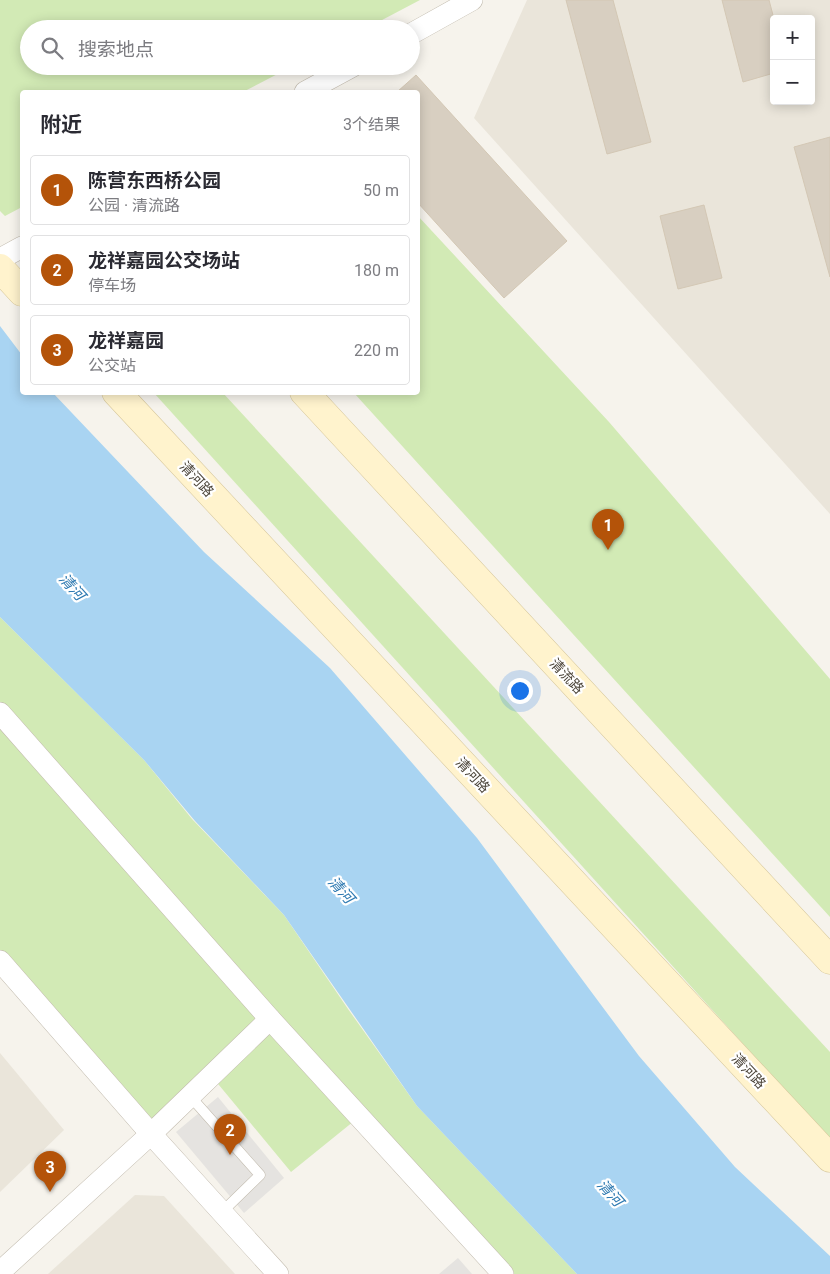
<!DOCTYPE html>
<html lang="zh">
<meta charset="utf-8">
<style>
body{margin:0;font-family:Roboto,"Noto Sans SC",sans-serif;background:#f2f2f3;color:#2b2b33}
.controls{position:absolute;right:15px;top:15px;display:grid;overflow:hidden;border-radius:5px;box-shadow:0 2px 12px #0003}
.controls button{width:45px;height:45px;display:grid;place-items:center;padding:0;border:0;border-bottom:1px solid #e1e1e2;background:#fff;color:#2b2b33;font:25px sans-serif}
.you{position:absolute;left:519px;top:690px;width:18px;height:18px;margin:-12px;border:4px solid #fff;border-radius:50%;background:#1a73e8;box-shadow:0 0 0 8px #1a73e833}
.badge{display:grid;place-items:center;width:32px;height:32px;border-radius:50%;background:#b45309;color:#fff;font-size:16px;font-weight:700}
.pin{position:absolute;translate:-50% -41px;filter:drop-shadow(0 1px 2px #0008)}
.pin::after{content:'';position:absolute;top:26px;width:18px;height:15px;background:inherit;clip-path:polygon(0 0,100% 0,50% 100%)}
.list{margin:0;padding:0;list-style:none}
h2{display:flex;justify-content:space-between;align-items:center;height:65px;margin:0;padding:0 20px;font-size:21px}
h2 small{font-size:16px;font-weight:400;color:#7c7c81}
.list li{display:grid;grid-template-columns:32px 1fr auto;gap:15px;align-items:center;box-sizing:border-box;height:70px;margin:0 10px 10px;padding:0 10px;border:1px solid #e1e1e2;border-radius:5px}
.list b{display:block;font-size:19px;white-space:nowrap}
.list p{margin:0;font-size:16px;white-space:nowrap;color:#7c7c81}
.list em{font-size:16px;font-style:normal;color:#7c7c81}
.icon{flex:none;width:28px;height:28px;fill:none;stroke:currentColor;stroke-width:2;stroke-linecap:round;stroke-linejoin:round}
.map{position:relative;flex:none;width:830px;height:1274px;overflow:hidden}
.search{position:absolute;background:#fff;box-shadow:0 2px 12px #0003;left:20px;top:20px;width:400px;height:55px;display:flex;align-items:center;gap:12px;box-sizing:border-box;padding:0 18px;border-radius:28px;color:#7c7c81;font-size:19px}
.panel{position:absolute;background:#fff;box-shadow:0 2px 12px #0003;left:20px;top:90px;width:400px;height:305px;border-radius:5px}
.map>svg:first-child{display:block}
.residential{fill:#eae5da;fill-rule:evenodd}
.green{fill:#d2eab5}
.parking{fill:#e5e3e0}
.water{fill:#a9d4f2}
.building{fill:#d8cfc1;stroke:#d3c7b4}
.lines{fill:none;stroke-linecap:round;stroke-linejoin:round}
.lane-casing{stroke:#c2bbae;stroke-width:11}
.street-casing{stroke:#c2bbae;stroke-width:22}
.secondary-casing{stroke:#d6c79b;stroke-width:29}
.lane{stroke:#fff;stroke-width:10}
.street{stroke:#fff;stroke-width:21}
.secondary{stroke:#fff3cd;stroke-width:28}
.labels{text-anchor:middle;stroke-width:4.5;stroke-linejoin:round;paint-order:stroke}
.street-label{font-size:14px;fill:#4b4439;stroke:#fff}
.water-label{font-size:15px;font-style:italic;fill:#2e7ab2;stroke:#fff}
</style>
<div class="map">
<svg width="830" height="1274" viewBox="0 0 830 1274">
<rect width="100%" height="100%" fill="#f6f3ec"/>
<g class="residential">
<path d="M 527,0 L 830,0 L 830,514 L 474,118 ZM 774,19 L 811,19 L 811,101 L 774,101 Z"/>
<path d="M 0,1053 L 64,1130 L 0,1192 Z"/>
<path d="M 135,1195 L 164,1196 L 235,1274 L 48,1274 Z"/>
</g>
<g class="green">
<path d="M 0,0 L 420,0 L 365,29 L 29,29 L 29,66 L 293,66 L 243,92 L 22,92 L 22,207 L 5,216 L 0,211 Z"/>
<path d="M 418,216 L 609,422 L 830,679 L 830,917 L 354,393 L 418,392 Z"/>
<path d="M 154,393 L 223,393 L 830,1052 L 830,1140 Z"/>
<path d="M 0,617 L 144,760 L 192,819 L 284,915 L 348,1009 L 417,1106 L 577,1274 L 503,1274 L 359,1117 L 291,1172 L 209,1073 L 151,1134 L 0,961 Z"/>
</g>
<g class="parking">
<path d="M 218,1097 L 284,1178 L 244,1213 L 176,1132 Z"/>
<path d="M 458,1258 L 472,1274 L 439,1274 Z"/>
</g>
<path class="water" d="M 0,326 L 22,355 L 22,392 L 53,393 L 204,552 L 330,668 L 477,838 L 639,1056 L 735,1167 L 830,1256 L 830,1274 L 577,1274 L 417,1106 L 284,915 L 195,821 L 144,760 L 0,617 Z"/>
<g class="building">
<path d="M 566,0 L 613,0 L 651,142 L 607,154 Z"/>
<path d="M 722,0 L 769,0 L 774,19 L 774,73 L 743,82 Z"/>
<path d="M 416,75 L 567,241 L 504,298 L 418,203 L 418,92 L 397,92 Z"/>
<path d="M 830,137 L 830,277 L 794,147 Z"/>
<path d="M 704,205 L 722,278 L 678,289 L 660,216 Z"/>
</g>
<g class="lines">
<defs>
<path id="lane" d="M 190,1096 L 260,1175 L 222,1212"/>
<g id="street">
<path d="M 411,34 L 472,0"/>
<path d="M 305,92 L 353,66"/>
<path d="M 0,259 L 22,247"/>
<path d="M 0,713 L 270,1019 L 503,1274"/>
<path d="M 0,961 L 151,1134 L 278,1274"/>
<path d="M 0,1272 L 151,1134 L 270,1019"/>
</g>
<g id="secondary">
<path d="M 0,268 L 22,292"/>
<path d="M 116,392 L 830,1158"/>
<path d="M 304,392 L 830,960"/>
</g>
</defs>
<use href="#lane" class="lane-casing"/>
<use href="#street" class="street-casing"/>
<use href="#secondary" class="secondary-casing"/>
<use href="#lane" class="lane"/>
<use href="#street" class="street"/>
<use href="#secondary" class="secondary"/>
</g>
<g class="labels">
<g class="street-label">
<text transform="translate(197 479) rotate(47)" y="5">清河路</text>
<text transform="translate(567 676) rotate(47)" y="5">清流路</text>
<text transform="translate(473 775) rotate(47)" y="5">清河路</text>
<text transform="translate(749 1071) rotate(47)" y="5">清河路</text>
</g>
<g class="water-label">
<text transform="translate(72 587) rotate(48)" y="5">清河</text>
<text transform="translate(341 890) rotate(48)" y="5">清河</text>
<text transform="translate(610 1193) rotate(48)" y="5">清河</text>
</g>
</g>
</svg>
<div class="controls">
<button>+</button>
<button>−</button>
</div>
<div class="you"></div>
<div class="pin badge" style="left:608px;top:550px">1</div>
<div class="pin badge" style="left:230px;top:1155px">2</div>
<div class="pin badge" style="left:50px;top:1192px">3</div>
<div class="search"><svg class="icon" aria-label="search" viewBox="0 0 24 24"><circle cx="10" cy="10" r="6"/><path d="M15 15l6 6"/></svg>搜索地点</div>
<section class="panel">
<h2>附近<small>3个结果</small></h2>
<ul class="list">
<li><span class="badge">1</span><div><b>陈营东西桥公园</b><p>公园 · 清流路</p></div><em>50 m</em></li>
<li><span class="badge">2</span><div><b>龙祥嘉园公交场站</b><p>停车场</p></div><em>180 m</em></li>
<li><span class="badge">3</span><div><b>龙祥嘉园</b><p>公交站</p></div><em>220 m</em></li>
</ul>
</section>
</div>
